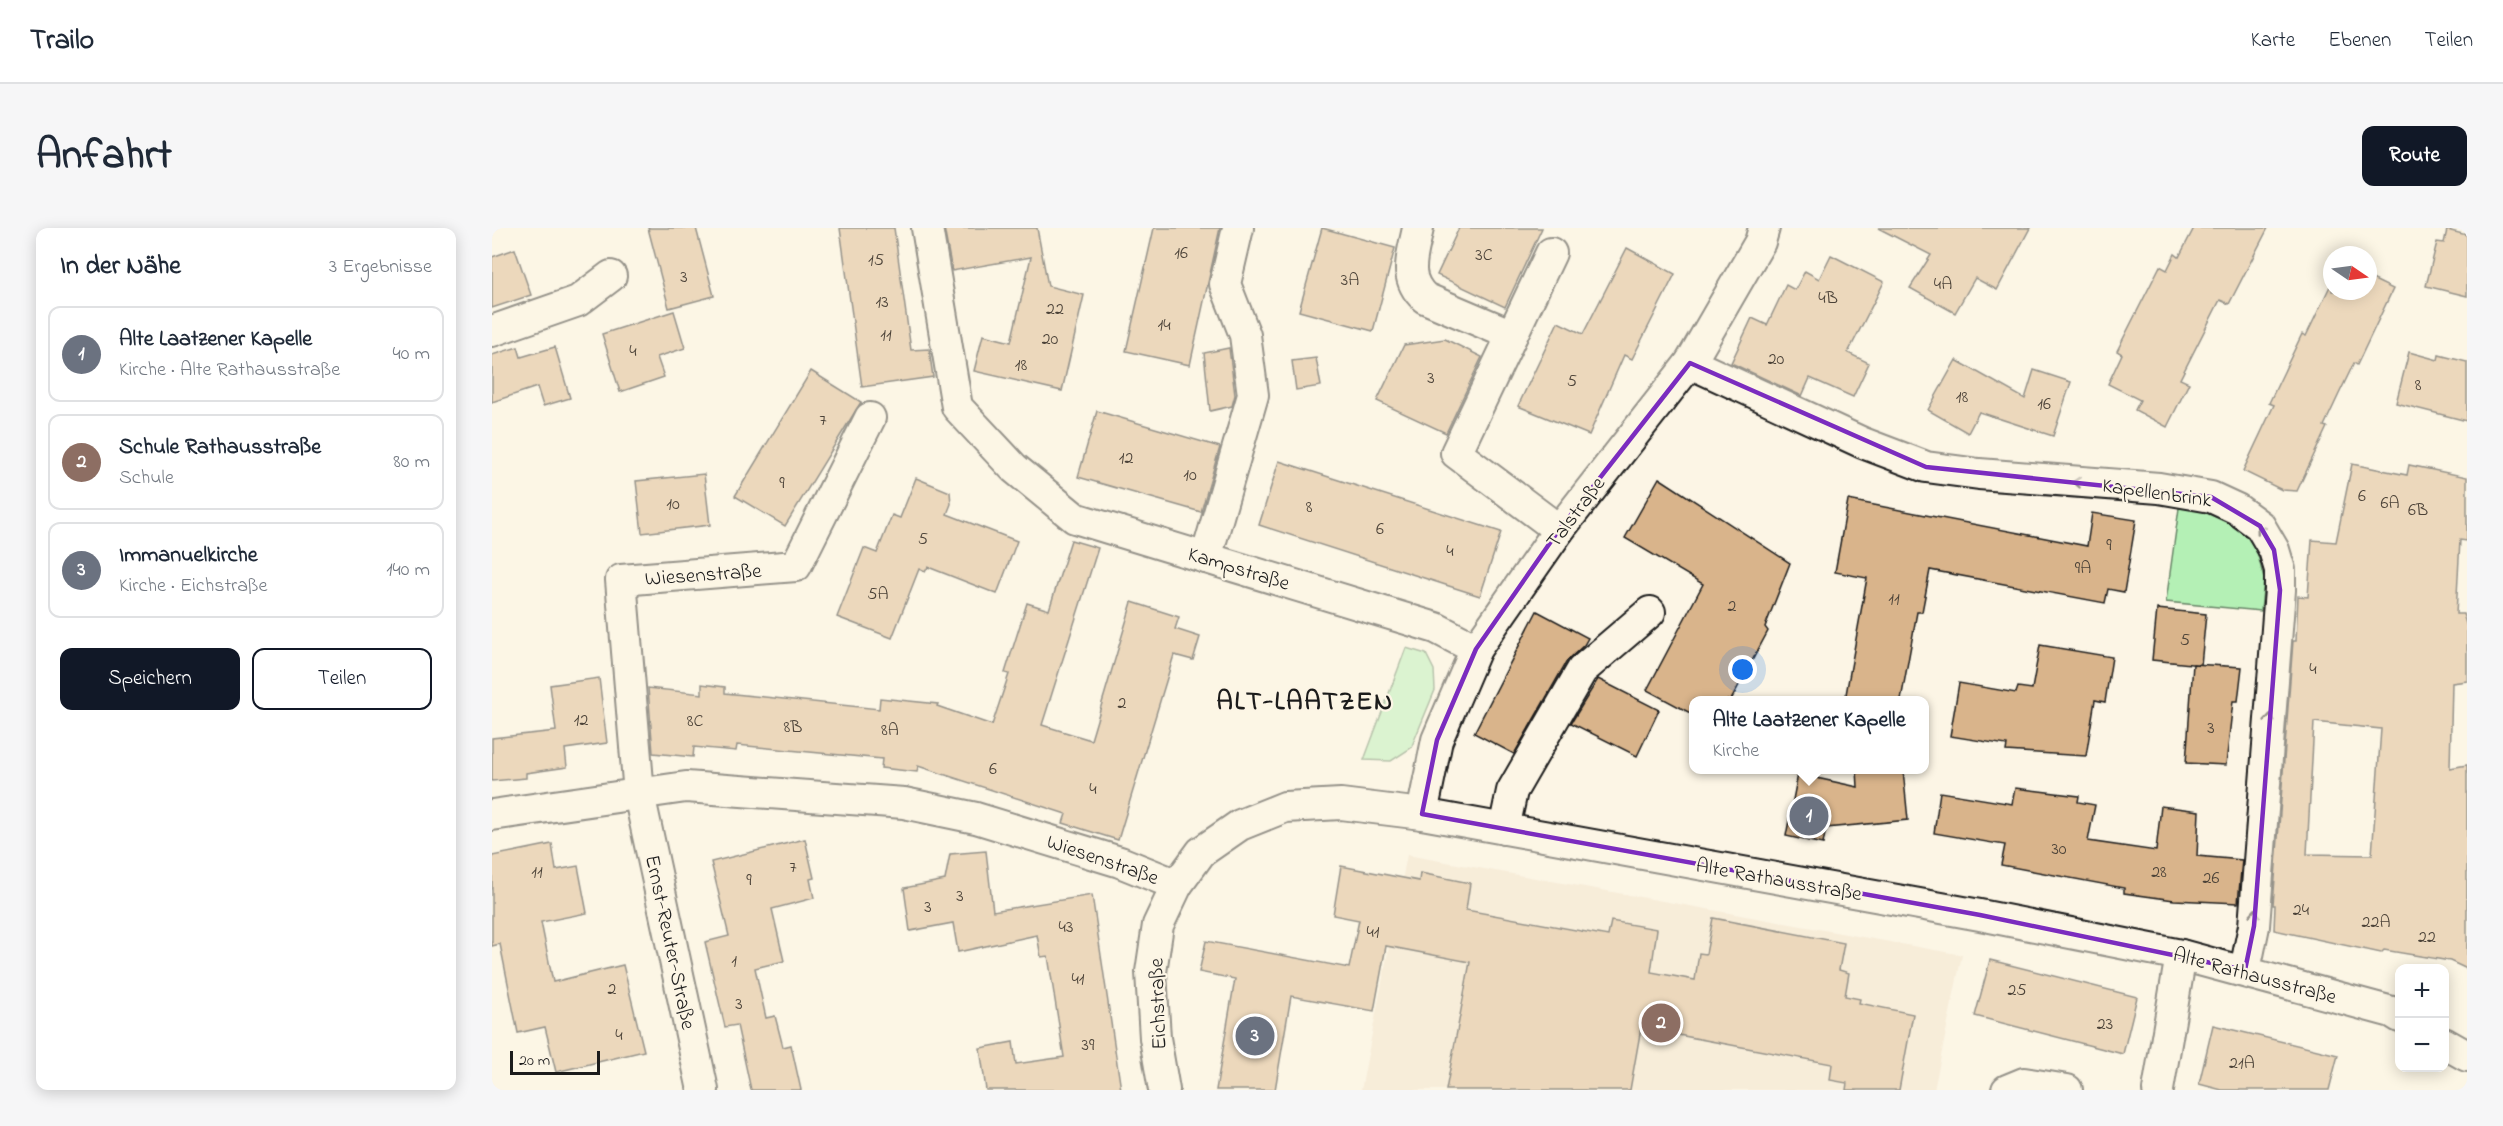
<!DOCTYPE html>
<html lang="de">
<meta charset="utf-8">
<style>
body{margin:0;font-family:"Indie Flower",sans-serif;background:#f6f6f7;color:#1f2937}
.controls{position:absolute;right:18px;bottom:18px;display:grid;overflow:hidden;border-radius:12px;box-shadow:0 3px 15px #0003}
.controls button{width:54px;height:54px;display:grid;place-items:center;padding:0;border:0;border-bottom:2px solid #e0e1e3;background:#fff;color:#1f2937;font:30px sans-serif}
.compass{position:absolute;left:1831px;top:18px;width:54px;height:54px;border-radius:50%;background:#fff;box-shadow:0 3px 15px #0003;rotate:103deg}
.scale{position:absolute;left:18px;bottom:15px;width:90px;box-sizing:border-box;padding-left:6px;border:3px solid #1c1c1c;border-top:0;font-size:16px;line-height:21px;white-space:nowrap;color:#1c1c1c;-webkit-text-stroke:4px #fcf5e5;paint-order:stroke}
.you{position:absolute;left:1251px;top:442px;width:21px;height:21px;margin:-15px;border:4px solid #fff;border-radius:50%;background:#1a73e8;box-shadow:0 0 0 9px #1a73e833}
.badge{display:grid;place-items:center;width:39px;height:39px;border-radius:50%;background:#111827;color:#fff;font-size:20px;font-weight:700}
.pin{position:absolute;translate:-50% -50%;border:3px solid #fff;box-shadow:0 2px 6px #0006}
.popup{position:absolute;left:1197px;top:468px;width:240px;height:78px;box-sizing:border-box;display:grid;place-content:center;border-radius:12px;background:#fff;filter:drop-shadow(0 2px 4px #0005);font-size:20px;white-space:nowrap;color:#747a83}
.popup b{font-size:22px;color:#1f2937}
.popup::after{content:'';position:absolute;left:50%;top:100%;margin-left:-12px;border:12px solid transparent;border-top-color:#fff}
.list{margin:0;padding:0;list-style:none}
h2{display:flex;justify-content:space-between;align-items:center;height:78px;margin:0;padding:0 24px;font-size:26px}
h2 small{font-size:20px;font-weight:400;color:#747a83}
.list li{display:grid;grid-template-columns:39px 1fr auto;gap:18px;align-items:center;box-sizing:border-box;height:96px;margin:0 12px 12px;padding:0 12px;border:2px solid #e0e1e3;border-radius:12px}
.list b{display:block;font-size:22px;white-space:nowrap}
.list p{margin:0;font-size:20px;white-space:nowrap;color:#747a83}
.list em{font-size:20px;font-style:normal;color:#747a83}
.actions{display:flex;gap:12px;padding:18px 24px}
.actions a{flex:1;padding:14px 0;border:2px solid #111827;border-radius:12px;text-align:center;font-size:21px;color:#111827}
.actions .main{background:#111827;color:#fff}
.map{position:relative;flex:none;width:1975px;height:862px;overflow:hidden;border-radius:12px}
header{display:flex;align-items:center;gap:36px;box-sizing:border-box;height:84px;padding:0 30px;background:#fff;border-bottom:2px solid #e0e1e3}
header strong{font-size:28px}
nav{display:flex;gap:33px;margin-inline-start:auto;font-size:21px}
.intro{display:flex;align-items:center;justify-content:space-between;box-sizing:border-box;height:144px;padding:0 36px}
h1{margin:0;font-size:42px}
.button{padding:15px 27px;border-radius:12px;background:#111827;color:#fff;font-size:21px;font-weight:700}
main{display:flex;gap:36px;padding:0 36px}
aside{flex:1;background:#fff;border-radius:12px;box-shadow:0 3px 15px #0003}
.map>svg:first-child{display:block}
.built{fill:#f2e2ca}
.green{fill:#b4f0b5;stroke:#688668;stroke-width:1.5}
.building{fill:#d9b48b;stroke:#1c1c1c;stroke-width:1.5;fill-rule:evenodd}
.lines{fill:none;stroke-linecap:round;stroke-linejoin:round}
.minor-casing{stroke:#1c1c1c;stroke-width:34}
.minor{stroke:#fcf5e5;stroke-width:30}
.oneway{stroke:#97938b}
.marked{fill:none;stroke:#7b2cbf;stroke-width:4.5;stroke-linejoin:round}
.labels{text-anchor:middle;stroke-width:4.5;stroke-linejoin:round;paint-order:stroke}
.number-label{font-size:18px;fill:#4b4238}
.street-label{font-size:21px;fill:#1c1c1c;stroke:#fcf5e5}
.district-label{font-size:27px;font-weight:bold;letter-spacing:1.5px;fill:#1c1c1c;stroke:#fcf5e5}
</style>
<header>
<strong>Trailo</strong>
<nav><a>Karte</a><a>Ebenen</a><a>Teilen</a></nav>
</header>
<div class="intro"><h1>Anfahrt</h1><a class="button">Route</a></div>
<main>
<aside>
<h2>In der Nähe<small>3 Ergebnisse</small></h2>
<ul class="list">
<li><span class="badge" style="background:#6b7280">1</span><div><b>Alte Laatzener Kapelle</b><p>Kirche · Alte Rathausstraße</p></div><em>40 m</em></li>
<li><span class="badge" style="background:#8d6e63">2</span><div><b>Schule Rathausstraße</b><p>Schule</p></div><em>80 m</em></li>
<li><span class="badge" style="background:#6b7280">3</span><div><b>Immanuelkirche</b><p>Kirche · Eichstraße</p></div><em>140 m</em></li>
</ul>
<div class="actions"><a class="main">Speichern</a><a>Teilen</a></div>
</aside>
<div class="map">
<svg width="1975" height="862" viewBox="0 0 1975 862">
<rect width="100%" height="100%" fill="#fcf5e5"/>
<filter id="ink" filterUnits="userSpaceOnUse"><feTurbulence type="fractalNoise" baseFrequency=".0167" numOctaves="2"/><feDisplacementMap in="SourceGraphic" scale="12" xChannelSelector="R" yChannelSelector="G"/><feConvolveMatrix kernelMatrix="1 2 1 2 8 2 1 2 1" color-interpolation-filters="sRGB"/></filter>
<g filter="url(#ink)">
<path class="built" d="M 915,627 L 1470,727 L 1442,862 L 869,862 Z"/>
<g class="green">
<path d="M 1688,273 L 1745,294 L 1765,323 L 1772,351 L 1769,383 L 1674,374 Z"/>
<path d="M 914,420 L 934,426 L 942,442 L 943,462 L 919,520 L 899,533 L 872,532 Z"/>
</g>
<g class="building">
<path d="M 156,0 L 204,0 L 222,68 L 177,80 Z"/>
<path d="M 348,0 L 402,0 L 419,122 L 437,121 L 441,149 L 370,159 Z"/>
<path d="M 452,0 L 545,0 L 556,58 L 592,67 L 570,163 L 482,143 L 491,107 L 519,114 L 539,29 L 460,43 Z"/>
<path d="M 662,0 L 728,0 L 698,137 L 634,123 Z"/>
<path d="M 830,0 L 903,20 L 881,103 L 807,83 Z"/>
<path d="M 967,0 L 1050,0 L 1013,79 L 945,47 Z"/>
<path d="M 1386,0 L 1538,0 L 1505,62 L 1483,50 L 1463,85 L 1418,60 L 1439,27 Z"/>
<path d="M 1702,0 L 1776,0 L 1737,76 L 1728,72 L 1688,151 L 1697,155 L 1675,199 L 1643,182 L 1648,172 L 1616,156 L 1630,126 L 1625,123 L 1668,38 L 1675,42 L 1683,26 L 1687,29 Z"/>
<path d="M 1955,2 L 1975,7 L 1975,68 L 1934,58 L 1945,14 L 1952,15 Z"/>
<path d="M 1135,20 L 1183,46 L 1140,131 L 1132,127 L 1097,207 L 1026,178 L 1066,94 L 1091,106 Z"/>
<path d="M 23,21 L 39,67 L 0,80 L 0,29 Z"/>
<path d="M 1339,27 L 1392,54 L 1356,125 L 1377,135 L 1361,169 L 1318,150 L 1310,168 L 1239,135 L 1260,90 L 1275,97 L 1294,57 L 1303,62 L 1313,43 L 1327,51 Z"/>
<path d="M 1876,49 L 1901,61 L 1865,137 L 1862,135 L 1847,166 L 1832,198 L 1835,199 L 1805,263 L 1790,262 L 1751,243 L 1782,177 L 1777,175 L 1810,106 L 1814,108 L 1840,54 L 1840,63 L 1876,63 Z"/>
<path d="M 182,83 L 193,120 L 165,129 L 172,149 L 128,164 L 110,106 Z"/>
<path d="M 953,111 L 990,129 L 954,205 L 885,173 L 912,117 Z"/>
<path d="M 26,119 L 29,129 L 63,119 L 78,170 L 51,178 L 45,159 L 0,174 L 0,127 Z"/>
<path d="M 737,120 L 743,167 L 740,178 L 718,183 L 712,125 Z"/>
<path d="M 1917,124 L 1946,132 L 1947,127 L 1975,134 L 1975,193 L 1904,175 Z"/>
<path d="M 824,130 L 829,158 L 804,162 L 800,133 Z"/>
<path d="M 1464,132 L 1533,171 L 1542,142 L 1579,154 L 1561,208 L 1487,184 L 1476,205 L 1436,182 Z"/>
<path d="M 319,143 L 369,174 L 293,298 L 243,268 Z"/>
<path d="M 605,183 L 728,219 L 709,284 L 586,249 Z"/>
<path d="M 787,233 L 1009,304 L 988,368 L 767,297 Z"/>
<path d="M 1860,236 L 1915,247 L 1917,237 L 1975,249 L 1975,313 L 1968,312 L 1964,386 L 1971,386 L 1975,399 L 1975,453 L 1960,455 L 1958,540 L 1975,537 L 1975,741 L 1958,733 L 1892,722 L 1889,725 L 1782,702 L 1783,677 L 1781,677 L 1801,413 L 1804,413 L 1806,368 L 1816,369 L 1820,312 L 1844,314 ZM 1822,494 L 1889,501 L 1880,627 L 1815,626 Z"/>
<path d="M 212,246 L 218,297 L 150,305 L 144,253 Z"/>
<path d="M 424,250 L 458,264 L 459,276 L 455,286 L 525,313 L 505,366 L 436,339 L 433,344 L 427,341 L 400,410 L 345,389 L 372,320 L 385,325 L 400,287 L 408,290 Z"/>
<path d="M 1167,250 L 1298,335 L 1273,399 L 1276,403 L 1239,472 L 1202,472 L 1202,487 L 1155,462 L 1211,356 L 1133,310 Z"/>
<path d="M 1356,272 L 1595,318 L 1600,285 L 1644,292 L 1632,364 L 1616,361 L 1613,375 L 1438,342 L 1430,384 L 1425,384 L 1409,472 L 1353,472 L 1375,350 L 1343,344 Z"/>
<path d="M 579,312 L 606,320 L 550,497 L 599,512 L 640,374 L 687,389 L 683,401 L 708,409 L 701,432 L 682,427 L 626,612 L 571,595 L 574,586 L 426,538 L 425,544 L 389,540 L 390,531 L 245,517 L 244,523 L 202,519 L 201,529 L 161,525 L 156,460 L 210,466 L 210,456 L 233,459 L 233,465 L 387,481 L 388,470 L 446,476 L 445,478 L 500,497 L 517,446 L 513,445 L 535,375 L 557,382 Z"/>
<path d="M 1665,381 L 1714,386 L 1709,437 L 1660,432 Z"/>
<path d="M 1045,383 L 1096,410 L 1092,417 L 1075,433 L 1022,526 L 982,505 Z"/>
<path d="M 1548,417 L 1620,429 L 1613,474 L 1603,472 L 1594,528 L 1514,523 L 1515,517 L 1458,508 L 1467,455 L 1524,465 L 1526,459 L 1540,461 Z"/>
<path d="M 1701,436 L 1750,439 L 1746,473 L 1741,473 L 1734,537 L 1694,535 Z"/>
<path d="M 107,450 L 115,515 L 73,521 L 75,539 L 34,545 L 34,550 L 0,553 L 0,510 L 64,503 L 58,457 Z"/>
<path d="M 1106,451 L 1167,482 L 1145,528 L 1079,495 Z"/>
<path d="M 1365,542 L 1411,542 L 1416,592 L 1334,600 L 1331,616 L 1294,608 L 1306,546 L 1366,559 Z"/>
<path d="M 1523,560 L 1587,568 L 1586,574 L 1603,577 L 1596,613 L 1664,623 L 1669,578 L 1707,583 L 1705,628 L 1750,632 L 1746,675 L 1682,672 L 1632,665 L 1632,660 L 1509,637 L 1513,617 L 1442,605 L 1448,564 L 1520,576 Z"/>
<path d="M 313,611 L 322,650 L 318,651 L 322,670 L 280,681 L 292,733 L 263,740 L 274,790 L 283,788 L 291,819 L 299,817 L 309,862 L 259,862 L 245,797 L 233,799 L 213,714 L 237,708 L 219,634 Z"/>
<path d="M 60,616 L 64,642 L 86,638 L 95,685 L 49,694 L 61,754 L 131,737 L 152,823 L 64,844 L 53,799 L 26,805 L 8,716 L 0,718 L 0,628 Z"/>
<path d="M 494,623 L 501,683 L 600,667 L 629,862 L 494,862 L 488,820 L 521,814 L 524,836 L 572,829 L 556,728 L 549,729 L 545,707 L 466,724 L 461,695 L 418,703 L 412,660 L 453,652 L 458,626 Z"/>
<path d="M 849,638 L 927,653 L 928,645 L 978,655 L 974,682 L 1116,708 L 1119,693 L 1165,701 L 1159,744 L 1203,752 L 1207,725 L 1214,726 L 1221,690 L 1352,715 L 1347,742 L 1357,745 L 1353,768 L 1368,771 L 1367,775 L 1421,786 L 1407,862 L 1354,862 L 1355,855 L 1338,852 L 1340,836 L 1149,800 L 1138,862 L 954,862 L 978,734 L 894,718 L 882,783 L 799,768 L 783,862 L 724,862 L 743,751 L 707,744 L 714,713 L 857,740 L 867,692 L 841,687 Z"/>
<path d="M 1498,732 L 1645,769 L 1631,826 L 1483,788 Z"/>
<path d="M 1721,797 L 1846,827 L 1837,862 L 1730,862 L 1707,856 Z"/>
</g>
<g class="lines">
<defs>
<g id="minor">
<path d="M 435,0 L 465,179 L 522,240 L 583,290 L 944,400 L 984,421"/>
<path d="M 926,0 C 921,27 910,49 933,70 L 1020,107"/>
<path d="M 1059,25 L 964,225 L 1067,302"/>
<path d="M 0,103 L 86,73 L 119,48"/>
<path d="M 1198,135 L 1371,215 L 1434,239 L 1487,246 L 1667,260 L 1719,269 L 1745,281 L 1768,298 L 1782,322 L 1788,342 L 1788,362 L 1762,698 L 1753,742"/>
<path d="M 714,330 L 761,167 L 753,107 L 733,56 L 746,0"/>
<path d="M 930,586 L 945,512 L 984,421 L 1067,302 L 1198,135 L 1268,14 L 1272,0"/>
<path d="M 0,587 L 194,559 L 412,575 L 484,590 L 628,634 L 685,657"/>
<path d="M 1012,601 L 1020,563 L 1090,442 L 1158,384"/>
<path d="M 1952,815 L 1975,828"/>
<path d="M 211,862 L 147,566 L 129,352 L 304,338 L 378,190"/>
<path d="M 672,862 L 663,810 L 659,744 L 666,697 L 685,657 L 709,624 L 748,597 L 793,579 L 849,576 L 930,586 L 1488,687 L 1689,727 L 1900,784 L 1908,789"/>
<path d="M 1515,862 L 1532,855 L 1575,862"/>
<path d="M 1666,862 L 1689,727"/>
</g>
</defs>
<use href="#minor" class="minor-casing"/>
<use href="#minor" class="minor"/>
</g>
<defs><path id="oneway-chevron" d="M-2-3.5L2.5 0L-2 3.5" fill="none" stroke-width="1.6" stroke-linecap="round" stroke-linejoin="round" transform="scale(1.5)"/></defs>
<g class="oneway">
<use href="#oneway-chevron" transform="translate(1585 254) rotate(-176)"/>
<use href="#oneway-chevron" transform="translate(1768 301) rotate(-129)"/>
<use href="#oneway-chevron" transform="translate(1778 490) rotate(-86)"/>
<use href="#oneway-chevron" transform="translate(1763 685) rotate(-86)"/>
</g>
</g>
<path d="M0 0H1975V862H0ZM 1198,135 L 1434,239 L 1719,269 L 1768,298 L 1782,322 L 1788,362 L 1762,698 L 1753,742 L 1488,687 L 930,586 L 945,512 L 984,421 L 1067,302 Z" fill="#fcf5e5" fill-opacity=".55" fill-rule="evenodd"/>
<path class="marked" d="M 1198,135 L 1434,239 L 1719,269 L 1768,298 L 1782,322 L 1788,362 L 1762,698 L 1753,742 L 1488,687 L 930,586 L 945,512 L 984,421 L 1067,302 Z"/>
<g class="labels">
<g class="number-label">
<text x="689" y="30">16</text>
<text x="992" y="32">3C</text>
<text x="384" y="37">15</text>
<text x="192" y="54">3</text>
<text x="858" y="57">3A</text>
<text x="1451" y="61">4A</text>
<text x="1336" y="75">4B</text>
<text x="390" y="79">13</text>
<text x="563" y="86">22</text>
<text x="672" y="102">14</text>
<text x="394" y="112">11</text>
<text x="558" y="116">20</text>
<text x="141" y="128">4</text>
<text x="1284" y="136">20</text>
<text x="529" y="142">18</text>
<text x="939" y="155">3</text>
<text x="1080" y="158">5</text>
<text x="1926" y="162">8</text>
<text x="1470" y="174">18</text>
<text x="1552" y="181">16</text>
<text x="331" y="197">7</text>
<text x="634" y="235">12</text>
<text x="698" y="252">10</text>
<text x="290" y="260">9</text>
<text x="1870" y="273">6</text>
<text x="1898" y="280">6A</text>
<text x="181" y="281">10</text>
<text x="817" y="284">8</text>
<text x="1926" y="287">6B</text>
<text x="888" y="306">6</text>
<text x="431" y="316">5</text>
<text x="1617" y="322">9</text>
<text x="958" y="328">4</text>
<text x="1591" y="345">9A</text>
<text x="386" y="371">5A</text>
<text x="1402" y="376">11</text>
<text x="1240" y="383">2</text>
<text x="1693" y="417">5</text>
<text x="1821" y="446">4</text>
<text x="630" y="480">2</text>
<text x="89" y="497">12</text>
<text x="203" y="498">8C</text>
<text x="301" y="504">8B</text>
<text x="1719" y="505">3</text>
<text x="398" y="507">8A</text>
<text x="501" y="546">6</text>
<text x="601" y="566">4</text>
<text x="1567" y="626">30</text>
<text x="301" y="644">7</text>
<text x="45" y="649">11</text>
<text x="1667" y="649">28</text>
<text x="1719" y="655">26</text>
<text x="257" y="657">9</text>
<text x="468" y="673">3</text>
<text x="436" y="684">3</text>
<text x="1809" y="687">24</text>
<text x="1884" y="699">22A</text>
<text x="574" y="704">43</text>
<text x="881" y="709">41</text>
<text x="1935" y="714">22</text>
<text x="242" y="738">1</text>
<text x="586" y="756">41</text>
<text x="120" y="766">2</text>
<text x="1525" y="767">25</text>
<text x="247" y="781">3</text>
<text x="1613" y="801">23</text>
<text x="127" y="812">4</text>
<text x="596" y="822">39</text>
<text x="1750" y="840">21A</text>
</g>
<g class="street-label">
<text transform="translate(1665 264) rotate(8)" y="7">Kapellenbrink</text>
<text transform="translate(1083 284) rotate(-53)" y="7">Talstraße</text>
<text transform="translate(747 340) rotate(17)" y="7">Kampstraße</text>
<text transform="translate(211 346) rotate(-4)" y="7">Wiesenstraße</text>
<text transform="translate(611 631) rotate(19)" y="7">Wiesenstraße</text>
<text transform="translate(1287 651) rotate(10)" y="7">Alte Rathausstraße</text>
<text transform="translate(179 714) rotate(78)" y="7">Ernst-Reuter-Straße</text>
<text transform="translate(1763 747) rotate(15)" y="7">Alte Rathausstraße</text>
<text transform="translate(665 776) rotate(-92)" y="7">Eichstraße</text>
</g>
<g class="district-label">
<text x="813" y="481">ALT-LAATZEN</text>
</g>
</g>
</svg>
<div class="controls">
<button>+</button>
<button>−</button>
</div>
<svg class="compass" viewBox="-18 -18 36 36"><path d="M0-13l5 13h-10z" fill="#e53935"/><path d="M0 13l5-13h-10z" fill="#747a83"/></svg>
<div class="scale">20 m</div>
<div class="you"></div>
<div class="pin badge" style="left:1317px;top:588px;background:#6b7280">1</div>
<div class="popup"><b>Alte Laatzener Kapelle</b>Kirche</div>
<div class="pin badge" style="left:1169px;top:795px;background:#8d6e63">2</div>
<div class="pin badge" style="left:763px;top:808px;background:#6b7280">3</div>
</div>
</main>
